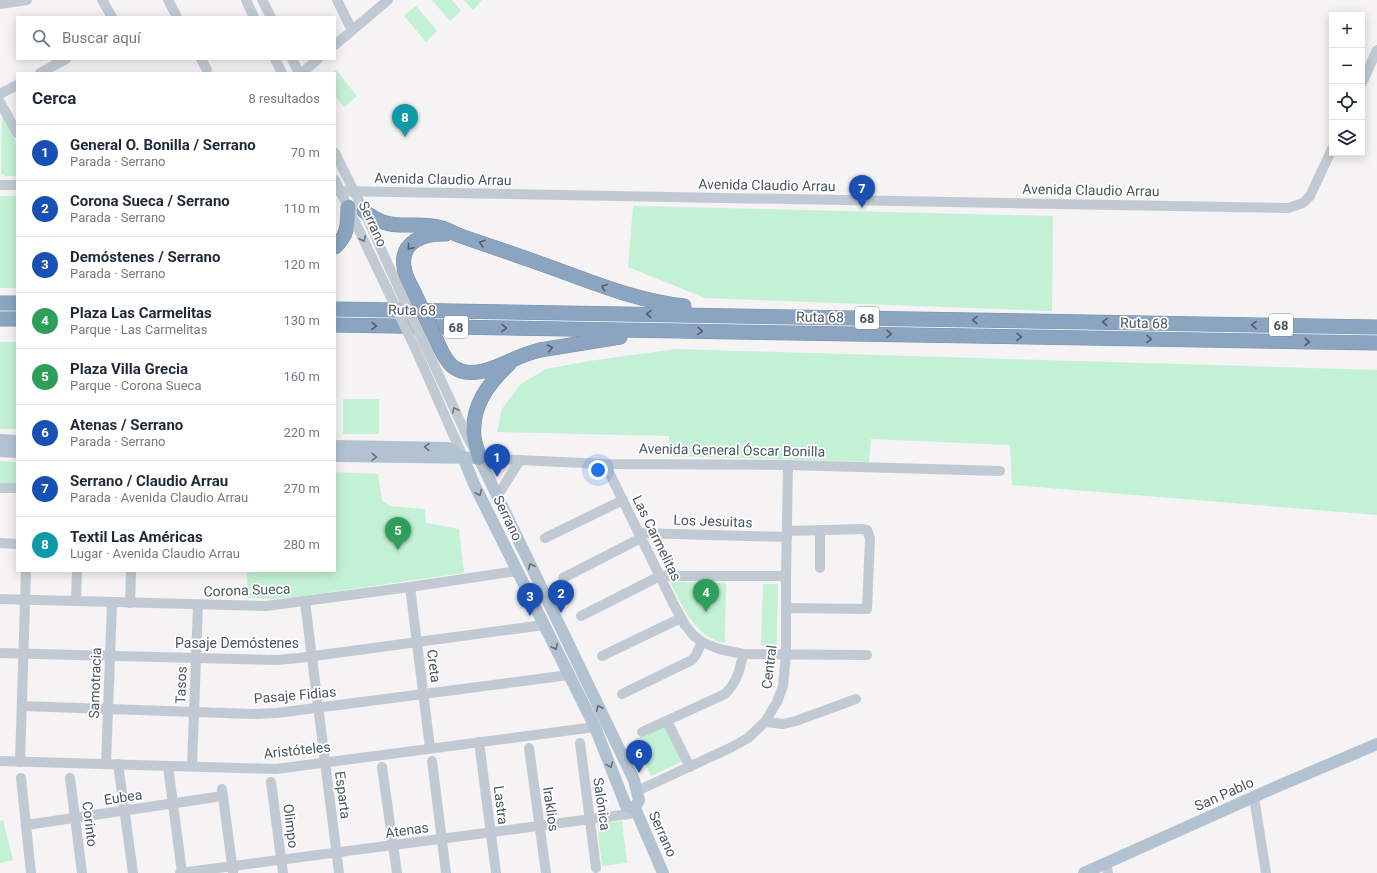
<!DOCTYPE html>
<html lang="es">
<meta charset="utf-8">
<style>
body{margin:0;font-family:Roboto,sans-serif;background:#f2f2f3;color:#1f2937}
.controls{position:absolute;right:12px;top:12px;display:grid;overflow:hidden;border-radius:0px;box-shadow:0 2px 10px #0003}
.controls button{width:36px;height:36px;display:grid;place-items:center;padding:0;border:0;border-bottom:1px solid #e0e1e3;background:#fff;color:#1f2937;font:20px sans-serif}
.you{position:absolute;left:598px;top:470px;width:14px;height:14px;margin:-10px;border:3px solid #fff;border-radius:50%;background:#1a73e8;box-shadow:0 0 0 6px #1a73e833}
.badge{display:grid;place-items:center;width:26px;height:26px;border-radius:50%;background:#111827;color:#fff;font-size:13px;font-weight:700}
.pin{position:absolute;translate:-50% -33px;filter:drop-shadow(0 1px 2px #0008)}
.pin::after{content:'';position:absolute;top:21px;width:14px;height:12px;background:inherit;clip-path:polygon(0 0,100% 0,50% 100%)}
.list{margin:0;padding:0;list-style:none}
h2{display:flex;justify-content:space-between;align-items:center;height:52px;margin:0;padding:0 16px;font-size:17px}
h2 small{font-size:13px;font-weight:400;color:#747a83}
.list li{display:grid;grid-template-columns:26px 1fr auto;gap:12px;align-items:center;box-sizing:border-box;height:56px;padding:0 16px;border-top:1px solid #e0e1e3}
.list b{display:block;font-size:15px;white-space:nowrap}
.list p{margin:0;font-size:13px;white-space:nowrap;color:#747a83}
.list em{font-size:13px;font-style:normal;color:#747a83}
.icon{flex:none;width:22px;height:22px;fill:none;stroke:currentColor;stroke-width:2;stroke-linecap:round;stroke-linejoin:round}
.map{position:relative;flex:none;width:1377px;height:873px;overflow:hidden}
.search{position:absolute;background:#fff;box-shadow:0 2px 10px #0003;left:16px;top:16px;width:320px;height:44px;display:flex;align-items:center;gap:10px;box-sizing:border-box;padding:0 14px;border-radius:0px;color:#747a83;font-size:15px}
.panel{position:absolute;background:#fff;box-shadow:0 2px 10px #0003;left:16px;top:72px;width:320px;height:500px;border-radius:0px}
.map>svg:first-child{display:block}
.green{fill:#c3f1d5}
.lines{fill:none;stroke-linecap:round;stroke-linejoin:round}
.highway-casing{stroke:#7690ad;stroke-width:15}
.minor{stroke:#c1cad2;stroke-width:10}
.major{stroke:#b3c2d1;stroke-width:12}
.highway{stroke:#8ba5c1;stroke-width:14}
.highway-bridge-casing{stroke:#7690ad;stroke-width:15;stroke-linecap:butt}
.minor-bridge{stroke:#c1cad2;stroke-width:10}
.highway-bridge{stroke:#8ba5c1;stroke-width:14}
.oneway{stroke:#6e7983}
.oneway2{stroke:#505e6b}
.oneway3{stroke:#64717d}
.labels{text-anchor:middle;stroke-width:3.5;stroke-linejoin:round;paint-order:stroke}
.shield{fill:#fff;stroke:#808990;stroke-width:1}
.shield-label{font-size:13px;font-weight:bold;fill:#4a5661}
.street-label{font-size:14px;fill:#4a5661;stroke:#fff}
</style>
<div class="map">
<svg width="1377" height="873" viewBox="0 0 1377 873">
<rect width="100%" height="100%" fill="#f5f3f3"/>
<g class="green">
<path d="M 432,0 L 452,0 L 461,11 L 450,21 Z"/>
<path d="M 464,0 L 482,0 L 473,10 Z"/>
<path d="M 416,6 L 437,31 L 426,42 L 404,16 Z"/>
<path d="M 336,70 L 357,96 L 344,107 L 335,96 L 335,73 L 332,73 Z"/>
<path d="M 2,116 L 17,144 L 17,176 L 5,176 L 1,173 Z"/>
<rect x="0" y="196" width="17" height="92"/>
<path d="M 633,206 L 1053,216 L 1052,311 L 705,298 L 628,267 Z"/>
<rect x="0" y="342" width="17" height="87"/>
<path d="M 676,349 L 1377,370 L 1377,515 L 1012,485 L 1010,445 L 871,439 L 869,462 L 669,456 L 669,436 L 497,432 L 502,409 L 521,384 L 546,369 L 589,361 Z"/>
<rect x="343" y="399" width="36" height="35"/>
<path d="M 0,461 L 17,462 L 17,484 L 0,484 Z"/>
<path d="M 335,472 L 378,474 L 382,500 L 390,506 L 425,509 L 426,523 L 459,529 L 464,573 L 295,597 L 270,599 L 248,598 L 247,571 L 335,571 Z"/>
<path d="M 670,582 L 726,583 L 725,643 C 694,636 683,607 670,582 Z"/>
<path d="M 763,584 L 778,584 L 777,646 L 761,645 Z"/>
<path d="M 666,725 L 683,761 L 651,776 L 634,740 Z"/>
<path d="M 3,820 L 13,860 L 0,863 L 0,821 Z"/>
<path d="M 622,821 L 627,863 L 602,866 L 597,824 Z"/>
</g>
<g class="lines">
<defs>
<g id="highway">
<path d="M 364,211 C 394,235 410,219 442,228 C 447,229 453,233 458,235 C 489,246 520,256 550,267 C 594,283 637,301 684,306"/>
<path d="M 335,247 C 348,235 348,224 348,207"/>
<path d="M 413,290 C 409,283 405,275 404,267 C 400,241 425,233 446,234"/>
<path d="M 0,303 L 17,303"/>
<path d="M 335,309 L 1377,327"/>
<path d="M 0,319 L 17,319"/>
<path d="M 335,325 L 1377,343"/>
<path d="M 441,350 C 444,356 447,361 452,366 C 471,382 500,365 519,357 C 526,354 533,352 540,350 L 620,337"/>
<path d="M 479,458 C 478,451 475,444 474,437 C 471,406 488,384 509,364"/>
</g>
</defs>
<use href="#highway" class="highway-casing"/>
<g class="minor">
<path d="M 102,0 L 112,17"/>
<path d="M 168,0 L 177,17"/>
<path d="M 246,0 L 254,17"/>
<path d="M 262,0 L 271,17"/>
<path d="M 337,0 L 352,30"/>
<path d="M 0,4 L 27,0"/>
<path d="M 335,45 L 388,0"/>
<path d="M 201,59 L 207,70"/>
<path d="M 275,59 L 282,73"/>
<path d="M 292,59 L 299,73"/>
<path d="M 40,73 L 66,59"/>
<path d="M 302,73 L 318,59"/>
<path d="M 1362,83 L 1377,50"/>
<path d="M 0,94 L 17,85"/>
<path d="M 0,102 L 17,133"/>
<path d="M 335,153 L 364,211 L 399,289"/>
<path d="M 335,180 L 387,289"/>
<path d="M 0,185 L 17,185"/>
<path d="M 335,191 L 1288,208 L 1303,203 L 1310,196 L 1332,149"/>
<path d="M 416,350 L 463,457"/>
<path d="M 428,352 L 467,436 L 479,458 L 605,464 L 788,465 L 1000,471"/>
<path d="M 605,464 L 674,605 L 685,625 L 693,635 L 702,642 L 719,649 L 743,654 L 867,655"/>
<path d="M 0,488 L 17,488"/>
<path d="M 498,495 L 520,460"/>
<path d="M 639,533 L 787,537"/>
<path d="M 545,538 L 623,500"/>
<path d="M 0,543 L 17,544"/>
<path d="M 820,568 L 820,530"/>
<path d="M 563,578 L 641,538"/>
<path d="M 410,587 L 430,748"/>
<path d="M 0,599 L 266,606 L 410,587 L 517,571"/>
<path d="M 76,601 L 77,571"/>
<path d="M 305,602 L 339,873"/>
<path d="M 130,603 L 131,571"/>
<path d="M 786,608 L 867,609 L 870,538 L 867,530 L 863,529 L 787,531"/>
<path d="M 581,616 L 660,576 L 786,576"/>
<path d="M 0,653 L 277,660 L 299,658 L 544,625"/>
<path d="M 602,656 L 681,618"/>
<path d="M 622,694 L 692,660 L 696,655 L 702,642"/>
<path d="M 22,706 L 253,714 L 277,713 L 569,675"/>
<path d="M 667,721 L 690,767"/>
<path d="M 765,722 L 783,724 L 796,721 L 856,699"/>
<path d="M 642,732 L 725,694 C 737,682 740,670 743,654"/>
<path d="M 479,742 L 496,873"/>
<path d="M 580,743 L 596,868"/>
<path d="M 529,748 L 546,873"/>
<path d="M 0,761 L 276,769 L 595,727"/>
<path d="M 432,761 L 446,873"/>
<path d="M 20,762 L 26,571"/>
<path d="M 106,764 L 112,603"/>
<path d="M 118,764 L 133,873"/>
<path d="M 168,766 L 182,873"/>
<path d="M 192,766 L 198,605"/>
<path d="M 382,767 L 397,873"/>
<path d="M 21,778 L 31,873"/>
<path d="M 70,778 L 82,873"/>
<path d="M 271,782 L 283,873"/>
<path d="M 222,789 L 233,872"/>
<path d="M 637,791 L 732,747 L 748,738 L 765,722 L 777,702 L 783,686 L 786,654 L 786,576 L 788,465"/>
<path d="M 1254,797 L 1266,873"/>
<path d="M 26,825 L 223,796"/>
<path d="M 1106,863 L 1108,873"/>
<path d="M 180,873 L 637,813"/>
</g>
<g class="major">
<path d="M 0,440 L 17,441"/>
<path d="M 335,446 L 448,448 L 463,457"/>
<path d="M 0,451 L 17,452"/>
<path d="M 335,456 L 479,458 L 634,780 L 639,800 L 635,808 L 663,873"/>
<path d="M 463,457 L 474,484 L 595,727 L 626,806 L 635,808"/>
<path d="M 1084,873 L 1276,787 L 1377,744"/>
</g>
<use href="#highway" class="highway"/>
<defs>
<path id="highway-bridge" d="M 413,290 L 441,350"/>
</defs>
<use href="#highway-bridge" class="highway-bridge-casing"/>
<g class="minor-bridge">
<path d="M 387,289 L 416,350"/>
<path d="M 399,289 L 428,352"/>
</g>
<use href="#highway-bridge" class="highway-bridge"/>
</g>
<defs><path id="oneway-chevron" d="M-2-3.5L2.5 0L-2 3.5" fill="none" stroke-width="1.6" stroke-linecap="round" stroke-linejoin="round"/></defs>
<g class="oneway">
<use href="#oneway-chevron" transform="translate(363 239) rotate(65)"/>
<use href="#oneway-chevron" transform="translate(455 410) rotate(-115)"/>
</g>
<g class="oneway2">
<use href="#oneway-chevron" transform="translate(482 243) rotate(-161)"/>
<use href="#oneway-chevron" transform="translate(410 247) rotate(129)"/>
<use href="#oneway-chevron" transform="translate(604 287) rotate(-160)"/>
<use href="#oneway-chevron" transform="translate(649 314) rotate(-179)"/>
<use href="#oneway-chevron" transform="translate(975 320) rotate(-179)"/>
<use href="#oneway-chevron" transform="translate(1105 322) rotate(-179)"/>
<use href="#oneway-chevron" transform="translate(1254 325) rotate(-179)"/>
<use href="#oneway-chevron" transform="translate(374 326) rotate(1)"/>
<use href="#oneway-chevron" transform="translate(504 328) rotate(1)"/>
<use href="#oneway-chevron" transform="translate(700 331) rotate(1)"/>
<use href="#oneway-chevron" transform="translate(889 334) rotate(1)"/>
<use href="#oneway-chevron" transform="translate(1019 337) rotate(1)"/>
<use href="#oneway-chevron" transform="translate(1149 339) rotate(1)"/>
<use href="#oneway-chevron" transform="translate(1307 342) rotate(1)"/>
<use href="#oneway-chevron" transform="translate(550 348) rotate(-12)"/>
</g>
<g class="oneway3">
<use href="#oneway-chevron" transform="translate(427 447) rotate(-179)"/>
<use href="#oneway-chevron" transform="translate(374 457) rotate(1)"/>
<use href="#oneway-chevron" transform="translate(479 493) rotate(64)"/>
<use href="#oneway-chevron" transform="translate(531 566) rotate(-115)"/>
<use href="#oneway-chevron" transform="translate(555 647) rotate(63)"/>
<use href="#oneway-chevron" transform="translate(599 708) rotate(-115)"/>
<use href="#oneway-chevron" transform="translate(610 765) rotate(69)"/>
</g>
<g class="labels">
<g class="shield">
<rect x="855" y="307" width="24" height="22" rx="3"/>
<rect x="1269" y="314" width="24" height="22" rx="3"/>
<rect x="444" y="316" width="24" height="22" rx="3"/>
</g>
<g class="shield-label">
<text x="867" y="323">68</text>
<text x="1281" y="330">68</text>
<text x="456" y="332">68</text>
</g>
<g class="street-label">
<text transform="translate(443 179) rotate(1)" y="5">Avenida Claudio Arrau</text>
<text transform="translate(767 185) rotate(1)" y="5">Avenida Claudio Arrau</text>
<text transform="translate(1091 190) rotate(1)" y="5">Avenida Claudio Arrau</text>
<text transform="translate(373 224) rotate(65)" y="5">Serrano</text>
<text transform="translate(412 310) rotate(1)" y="5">Ruta 68</text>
<text transform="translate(820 317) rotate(1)" y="5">Ruta 68</text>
<text transform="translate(1144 323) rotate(1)" y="5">Ruta 68</text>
<text transform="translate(732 450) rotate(1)" y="5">Avenida General Óscar Bonilla</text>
<text transform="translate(508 518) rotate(64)" y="5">Serrano</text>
<text transform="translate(713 521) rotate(2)" y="5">Los Jesuitas</text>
<text transform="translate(657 538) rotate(64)" y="5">Las Carmelitas</text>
<text transform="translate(247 590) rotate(-2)" y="5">Corona Sueca</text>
<text x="237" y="648">Pasaje Demóstenes</text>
<text transform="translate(434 666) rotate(83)" y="5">Creta</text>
<text transform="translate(769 667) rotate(-83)" y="5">Central</text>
<text transform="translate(95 683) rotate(-88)" y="5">Samotracia</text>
<text transform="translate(181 685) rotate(-88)" y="5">Tasos</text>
<text transform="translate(295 695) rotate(-5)" y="5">Pasaje Fidias</text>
<text transform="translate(297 750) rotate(-6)" y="5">Aristóteles</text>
<text transform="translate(1224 794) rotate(-24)" y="5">San Pablo</text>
<text transform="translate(343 795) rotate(83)" y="5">Esparta</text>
<text transform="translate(123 797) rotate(-8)" y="5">Eubea</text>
<text transform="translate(602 804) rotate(82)" y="5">Salónica</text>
<text transform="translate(501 805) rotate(83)" y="5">Lastra</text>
<text transform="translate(551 809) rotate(82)" y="5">Iraklios</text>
<text transform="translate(90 824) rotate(83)" y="5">Corinto</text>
<text transform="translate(291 826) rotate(83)" y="5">Olimpo</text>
<text transform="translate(407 830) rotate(-8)" y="5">Atenas</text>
<text transform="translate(663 834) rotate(66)" y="5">Serrano</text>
</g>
</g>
</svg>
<div class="controls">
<button>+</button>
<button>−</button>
<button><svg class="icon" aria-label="locate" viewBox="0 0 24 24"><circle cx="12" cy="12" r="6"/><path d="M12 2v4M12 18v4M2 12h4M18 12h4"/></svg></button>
<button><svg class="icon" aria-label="layers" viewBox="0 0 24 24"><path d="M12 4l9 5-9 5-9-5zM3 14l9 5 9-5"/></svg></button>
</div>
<div class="you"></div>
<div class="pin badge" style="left:497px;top:477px;background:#1a4fb4">1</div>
<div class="pin badge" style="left:561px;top:613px;background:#1a4fb4">2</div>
<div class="pin badge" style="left:530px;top:616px;background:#1a4fb4">3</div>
<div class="pin badge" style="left:706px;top:612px;background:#2e9e5b">4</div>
<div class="pin badge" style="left:398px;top:550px;background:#2e9e5b">5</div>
<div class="pin badge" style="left:639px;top:773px;background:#1a4fb4">6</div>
<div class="pin badge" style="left:862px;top:208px;background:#1a4fb4">7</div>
<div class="pin badge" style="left:405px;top:137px;background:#0f9aa8">8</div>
<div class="search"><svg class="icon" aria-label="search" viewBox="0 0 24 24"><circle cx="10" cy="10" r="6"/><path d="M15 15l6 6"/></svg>Buscar aquí</div>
<section class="panel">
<h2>Cerca<small>8 resultados</small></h2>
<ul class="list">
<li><span class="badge" style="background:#1a4fb4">1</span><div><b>General O. Bonilla / Serrano</b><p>Parada · Serrano</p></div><em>70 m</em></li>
<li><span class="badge" style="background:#1a4fb4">2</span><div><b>Corona Sueca / Serrano</b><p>Parada · Serrano</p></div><em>110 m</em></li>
<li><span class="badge" style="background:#1a4fb4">3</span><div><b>Demóstenes / Serrano</b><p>Parada · Serrano</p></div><em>120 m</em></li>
<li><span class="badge" style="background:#2e9e5b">4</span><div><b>Plaza Las Carmelitas</b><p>Parque · Las Carmelitas</p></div><em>130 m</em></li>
<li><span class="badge" style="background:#2e9e5b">5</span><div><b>Plaza Villa Grecia</b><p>Parque · Corona Sueca</p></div><em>160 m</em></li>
<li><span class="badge" style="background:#1a4fb4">6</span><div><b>Atenas / Serrano</b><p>Parada · Serrano</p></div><em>220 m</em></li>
<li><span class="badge" style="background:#1a4fb4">7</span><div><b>Serrano / Claudio Arrau</b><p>Parada · Avenida Claudio Arrau</p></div><em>270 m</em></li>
<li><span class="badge" style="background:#0f9aa8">8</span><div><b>Textil Las Américas</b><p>Lugar · Avenida Claudio Arrau</p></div><em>280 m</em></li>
</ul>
</section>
</div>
